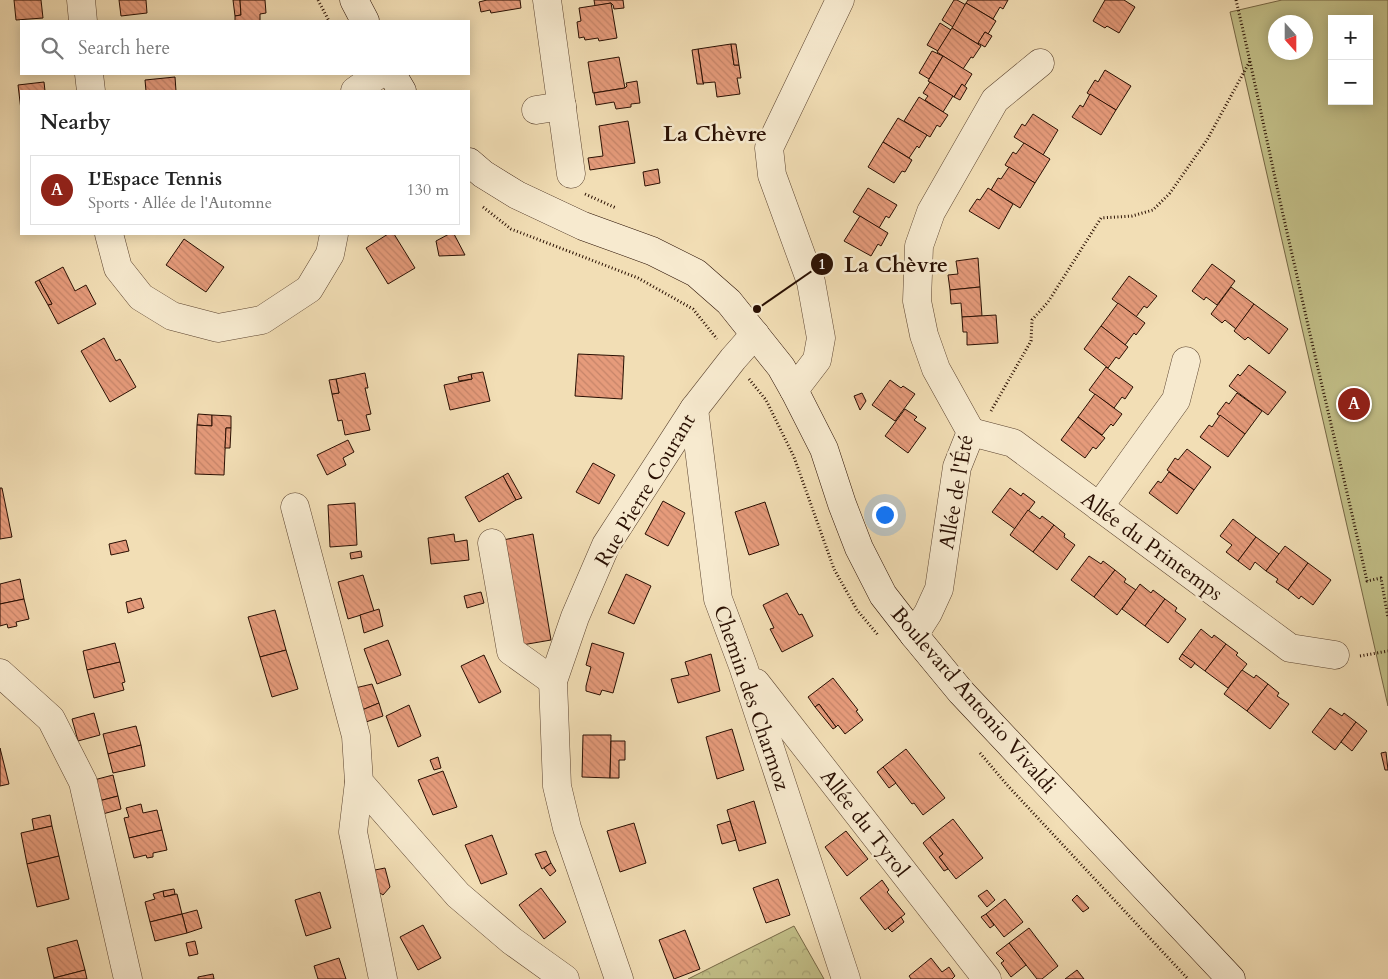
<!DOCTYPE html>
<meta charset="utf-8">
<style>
body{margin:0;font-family:Cardo,serif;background:#f6f6f6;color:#222}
.controls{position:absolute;right:15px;top:15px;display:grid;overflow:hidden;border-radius:0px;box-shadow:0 2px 12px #0003}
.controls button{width:45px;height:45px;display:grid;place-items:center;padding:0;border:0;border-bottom:1px solid #e0e0e0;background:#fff;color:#222;font:25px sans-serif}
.compass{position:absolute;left:1268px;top:15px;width:45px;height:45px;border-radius:50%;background:#fff;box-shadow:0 2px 12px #0003;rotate:159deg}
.you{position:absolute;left:884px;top:514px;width:18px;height:18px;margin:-12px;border:4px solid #fff;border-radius:50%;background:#1a73e8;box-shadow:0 0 0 8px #1a73e833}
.badge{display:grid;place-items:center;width:32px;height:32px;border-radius:50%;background:#8f2418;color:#fff;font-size:16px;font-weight:700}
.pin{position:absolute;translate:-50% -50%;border:2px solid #fff;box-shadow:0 1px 5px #0006}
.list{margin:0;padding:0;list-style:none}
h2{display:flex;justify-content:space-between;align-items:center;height:65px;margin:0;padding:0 20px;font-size:21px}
h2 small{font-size:16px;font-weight:400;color:#767676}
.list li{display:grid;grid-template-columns:32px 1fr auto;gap:15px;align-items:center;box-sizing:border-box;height:70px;margin:0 10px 10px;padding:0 10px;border:1px solid #e0e0e0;border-radius:0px}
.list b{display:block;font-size:19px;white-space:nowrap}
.list p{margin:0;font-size:16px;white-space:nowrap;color:#767676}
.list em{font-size:16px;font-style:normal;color:#767676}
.icon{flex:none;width:28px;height:28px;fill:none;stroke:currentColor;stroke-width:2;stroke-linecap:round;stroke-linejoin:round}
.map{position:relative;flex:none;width:1388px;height:979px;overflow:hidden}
.search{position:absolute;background:#fff;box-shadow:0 2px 12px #0003;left:20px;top:20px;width:450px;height:55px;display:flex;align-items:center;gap:12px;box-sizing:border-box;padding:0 18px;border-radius:0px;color:#767676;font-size:19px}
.panel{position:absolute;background:#fff;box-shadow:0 2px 12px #0003;left:20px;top:90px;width:450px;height:145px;border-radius:0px}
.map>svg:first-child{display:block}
.forest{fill:url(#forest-crowns);stroke:#766745}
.pitch{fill:#c2bf88;stroke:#766745;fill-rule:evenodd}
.building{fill:url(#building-back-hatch);stroke:#290f02}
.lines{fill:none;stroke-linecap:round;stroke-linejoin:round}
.street-casing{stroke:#5b432f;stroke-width:29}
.secondary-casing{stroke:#290f02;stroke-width:29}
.path{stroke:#290f02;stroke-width:3;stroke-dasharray:1 2.5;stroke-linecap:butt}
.street{stroke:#f7eacf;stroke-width:28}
.secondary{stroke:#f7eacf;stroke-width:28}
.labels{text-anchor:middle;stroke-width:5;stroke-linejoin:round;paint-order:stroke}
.street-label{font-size:21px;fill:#290f02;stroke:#f7eacf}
.neighbourhood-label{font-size:22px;font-weight:bold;fill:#290f02;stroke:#f7eacf}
.leader{fill:none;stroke:#290f02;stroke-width:2}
.callout-dot{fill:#290f02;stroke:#f7eacf;stroke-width:2}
.mark-label{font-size:15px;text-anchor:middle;font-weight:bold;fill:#fff}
.callout-label{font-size:22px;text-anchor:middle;font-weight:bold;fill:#290f02;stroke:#f7eacf;stroke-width:5;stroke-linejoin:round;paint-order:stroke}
</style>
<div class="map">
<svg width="1388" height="979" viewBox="0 0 1388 979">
<defs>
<pattern id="forest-crowns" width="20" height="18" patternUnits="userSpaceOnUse" patternTransform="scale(1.25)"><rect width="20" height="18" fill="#c2bf88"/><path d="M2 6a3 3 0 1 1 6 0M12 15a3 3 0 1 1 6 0" fill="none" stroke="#a7a374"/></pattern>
<pattern id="building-back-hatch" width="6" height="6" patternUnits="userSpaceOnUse" patternTransform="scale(1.25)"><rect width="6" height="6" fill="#e69b7b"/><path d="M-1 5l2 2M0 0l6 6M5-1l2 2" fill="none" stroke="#c58469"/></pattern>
</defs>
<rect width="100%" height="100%" fill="#f2deb5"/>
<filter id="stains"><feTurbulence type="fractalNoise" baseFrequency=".004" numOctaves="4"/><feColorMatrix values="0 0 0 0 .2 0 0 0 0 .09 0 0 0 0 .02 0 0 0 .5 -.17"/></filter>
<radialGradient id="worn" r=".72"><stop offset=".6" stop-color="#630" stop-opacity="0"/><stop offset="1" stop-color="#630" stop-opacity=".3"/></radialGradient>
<path class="forest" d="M 794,926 L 824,979 L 688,979 Z"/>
<path class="pitch" d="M 1282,0 L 1388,0 L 1388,706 L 1230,12 ZM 1332,19 L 1369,19 L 1369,101 L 1332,101 ZM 1276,22 L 1306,22 L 1306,52 L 1276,52 Z"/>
<g class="building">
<path d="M 14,0 L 41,0 L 43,18 L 16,20 Z"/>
<path d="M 119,0 L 146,0 L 147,13 L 121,16 Z"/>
<path d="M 233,0 L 240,0 L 241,15 L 235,16 Z"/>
<path d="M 240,0 L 265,0 L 266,13 L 260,14 L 260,21 L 235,21 L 235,16 L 241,15 Z"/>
<path d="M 487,0 L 520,0 L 521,8 L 491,13 L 490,10 L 481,12 L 479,2 Z"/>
<path d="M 594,0 L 623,0 L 624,8 L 614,9 L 613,5 L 611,3 L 595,6 Z"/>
<path d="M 954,0 L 957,0 L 966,5 L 953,27 L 942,20 Z"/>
<path d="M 968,0 L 1008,0 L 1003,9 L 1000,7 L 993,19 L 966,3 Z"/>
<path d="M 1105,0 L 1124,0 L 1135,7 L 1119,33 L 1107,26 L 1105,28 L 1093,21 Z"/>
<path d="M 611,3 L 617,38 L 599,41 L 598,38 L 585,40 L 584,37 L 579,38 L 577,22 L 581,21 L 579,8 Z"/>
<path d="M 966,3 L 996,21 L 988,34 L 985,32 L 978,44 L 952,28 Z"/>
<path d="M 940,23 L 951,30 L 938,51 L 927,45 Z"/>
<path d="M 952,28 L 981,46 L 973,58 L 971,57 L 963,69 L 937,52 Z"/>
<path d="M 985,32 L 992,36 L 985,47 L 978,43 Z"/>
<path d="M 731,44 L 734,65 L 739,65 L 741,78 L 737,78 L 740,94 L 717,97 L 715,82 L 703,83 L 698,49 Z"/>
<path d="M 731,44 L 736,44 L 739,65 L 734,65 Z"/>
<path d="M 698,49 L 703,83 L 704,84 L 697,84 L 692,50 Z"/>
<path d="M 932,51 L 943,56 L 929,79 L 919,73 Z"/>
<path d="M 943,56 L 972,74 L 964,87 L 962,84 L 954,97 L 928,81 Z"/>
<path d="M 619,57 L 625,88 L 593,93 L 588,62 Z"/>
<path d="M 1105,70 L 1131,86 L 1116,110 L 1087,93 L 1095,80 L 1098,82 Z"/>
<path d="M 175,77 L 176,91 L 146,91 L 145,80 Z"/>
<path d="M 637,81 L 640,103 L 631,104 L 631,107 L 616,109 L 614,102 L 596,105 L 594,93 L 625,88 L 627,86 L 626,83 Z"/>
<path d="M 44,82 L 45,91 L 21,91 L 21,110 L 18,85 Z"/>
<path d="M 930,82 L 953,96 L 943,112 L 925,100 L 928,96 L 923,93 Z"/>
<path d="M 962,84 L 967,88 L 960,100 L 954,97 Z"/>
<path d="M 1090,94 L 1116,110 L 1101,135 L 1072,117 L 1080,105 L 1083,107 Z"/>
<path d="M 919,97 L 948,115 L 940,127 L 937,125 L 930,137 L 904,121 Z"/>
<path d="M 1033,114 L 1058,130 L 1043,155 L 1014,137 L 1022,124 L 1025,126 Z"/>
<path d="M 898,118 L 927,135 L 919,148 L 917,146 L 909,158 L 883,142 Z"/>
<path d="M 628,121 L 635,163 L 590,170 L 588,158 L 603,156 L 599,126 Z"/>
<path d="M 883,142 L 912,160 L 905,172 L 902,171 L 894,183 L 868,167 Z"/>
<path d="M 1024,143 L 1050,159 L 1035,183 L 1005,165 L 1013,152 L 1016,154 Z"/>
<path d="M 1009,167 L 1035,183 L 1020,208 L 991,190 L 998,178 L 1001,179 Z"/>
<path d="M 658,169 L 660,183 L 645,186 L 643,172 Z"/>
<path d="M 868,188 L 897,205 L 889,218 L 886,216 L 879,228 L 853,212 Z"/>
<path d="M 988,188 L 1013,204 L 999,229 L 969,211 L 977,199 L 980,200 Z"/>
<path d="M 860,216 L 888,233 L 881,246 L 878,244 L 871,256 L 844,241 Z"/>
<path d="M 388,234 L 394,234 L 415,268 L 388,284 L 366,248 Z"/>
<path d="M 449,234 L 454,234 L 465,255 L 439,256 L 436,241 Z"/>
<path d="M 184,239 L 224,267 L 206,292 L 166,265 Z"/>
<path d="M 978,258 L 980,287 L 950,290 L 948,275 L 958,274 L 956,261 Z"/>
<path d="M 1212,264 L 1235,281 L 1217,305 L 1206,297 L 1204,300 L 1192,291 Z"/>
<path d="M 63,267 L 75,291 L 86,285 L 96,304 L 58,324 L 48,305 L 52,304 L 39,280 Z"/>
<path d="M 1129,276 L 1157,296 L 1147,308 L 1144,306 L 1136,317 L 1112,299 Z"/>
<path d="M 39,280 L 52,304 L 48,305 L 35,282 Z"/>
<path d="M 980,287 L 982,316 L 962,317 L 961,303 L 951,304 L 950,290 Z"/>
<path d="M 1231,287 L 1254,304 L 1236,329 L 1225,320 L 1222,323 L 1211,314 Z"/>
<path d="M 1118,303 L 1145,323 L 1136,335 L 1134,333 L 1125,345 L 1101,326 Z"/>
<path d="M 1254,304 L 1288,329 L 1269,354 L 1248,337 L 1245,340 L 1234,331 Z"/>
<path d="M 996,315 L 998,343 L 967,345 L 967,332 L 963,332 L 962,317 Z"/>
<path d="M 1101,326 L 1128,347 L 1119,359 L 1116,357 L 1108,368 L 1084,349 Z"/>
<path d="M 104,338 L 116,361 L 120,359 L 136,387 L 110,402 L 81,351 Z"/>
<path d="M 578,354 L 624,356 L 622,399 L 575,396 Z"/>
<path d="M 1249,365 L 1286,392 L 1268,415 L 1229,386 L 1238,374 L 1240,376 Z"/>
<path d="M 1106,367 L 1133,387 L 1125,399 L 1122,397 L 1114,408 L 1089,390 Z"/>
<path d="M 483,372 L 490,401 L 450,410 L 444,385 L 472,379 L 471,374 Z"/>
<path d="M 365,373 L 368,388 L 365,388 L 371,414 L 366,415 L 370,430 L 345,435 L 342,420 L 338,421 L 332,394 L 339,393 L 336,379 Z"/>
<path d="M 471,374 L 472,379 L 459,381 L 458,377 Z"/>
<path d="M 336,379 L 339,393 L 332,394 L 329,380 Z"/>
<path d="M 890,380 L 901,388 L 903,386 L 915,394 L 895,421 L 872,405 Z"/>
<path d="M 862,393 L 866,401 L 860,410 L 854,396 Z"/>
<path d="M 1237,393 L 1262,411 L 1245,434 L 1217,414 L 1226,402 L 1229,404 Z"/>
<path d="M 1095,394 L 1122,414 L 1113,426 L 1111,424 L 1102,435 L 1078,417 Z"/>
<path d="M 905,409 L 917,417 L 914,420 L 926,428 L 908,453 L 885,436 Z"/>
<path d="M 198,414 L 212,415 L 212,426 L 197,425 Z"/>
<path d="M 212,415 L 231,416 L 231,428 L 226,428 L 224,475 L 195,474 L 197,425 L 212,426 Z"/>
<path d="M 1220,415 L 1245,434 L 1228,457 L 1200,437 L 1209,425 L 1212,427 Z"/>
<path d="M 1078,417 L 1105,438 L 1096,449 L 1093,447 L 1085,458 L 1061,440 Z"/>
<path d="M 226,428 L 231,428 L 230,448 L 225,448 Z"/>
<path d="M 348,440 L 354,452 L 343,458 L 346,465 L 327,475 L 317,455 Z"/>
<path d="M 1187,449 L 1211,467 L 1194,490 L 1167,470 L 1175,458 L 1178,460 Z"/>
<path d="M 593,463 L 615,475 L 599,504 L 576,492 Z"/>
<path d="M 1169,472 L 1194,490 L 1177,514 L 1149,493 L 1158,481 L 1161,483 Z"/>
<path d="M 508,473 L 522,498 L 516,500 L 503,476 Z"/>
<path d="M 503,476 L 516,500 L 479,522 L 465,497 Z"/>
<path d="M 0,488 L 2,488 L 12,537 L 0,539 Z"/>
<path d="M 1010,488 L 1021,496 L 1023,493 L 1035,502 L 1015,529 L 992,512 Z"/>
<path d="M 663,501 L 685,513 L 668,546 L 645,534 Z"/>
<path d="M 765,502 L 779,545 L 749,555 L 735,512 Z"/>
<path d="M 355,503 L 357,545 L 330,547 L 328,505 Z"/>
<path d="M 1028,510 L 1040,519 L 1042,516 L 1054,525 L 1033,552 L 1010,535 Z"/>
<path d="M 1233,519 L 1256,537 L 1238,561 L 1226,552 L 1232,545 L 1220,536 Z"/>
<path d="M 1054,525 L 1065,534 L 1064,537 L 1075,545 L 1057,570 L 1033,552 Z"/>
<path d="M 454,534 L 455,542 L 467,540 L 469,560 L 431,564 L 428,538 Z"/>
<path d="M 533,534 L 551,640 L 522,645 L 503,540 Z"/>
<path d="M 1256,537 L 1279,554 L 1266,571 L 1255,562 L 1250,570 L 1238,561 Z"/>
<path d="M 126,540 L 129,551 L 111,555 L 109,544 Z"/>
<path d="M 1285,546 L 1308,563 L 1288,590 L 1276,582 L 1278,579 L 1266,571 Z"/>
<path d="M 361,551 L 362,557 L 351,559 L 350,553 Z"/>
<path d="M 1089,556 L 1101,564 L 1103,561 L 1115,570 L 1094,597 L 1071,580 Z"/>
<path d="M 1308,563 L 1331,580 L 1313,605 L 1301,596 L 1299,599 L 1288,590 Z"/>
<path d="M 1115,570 L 1126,579 L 1124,582 L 1136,590 L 1117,615 L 1094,597 Z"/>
<path d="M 626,574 L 651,586 L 634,624 L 608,613 Z"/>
<path d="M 363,575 L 374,611 L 348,619 L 338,582 Z"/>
<path d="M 20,579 L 24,599 L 0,604 L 0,584 Z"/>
<path d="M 1140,584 L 1151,593 L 1153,590 L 1165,599 L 1145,626 L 1122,609 Z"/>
<path d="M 481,592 L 484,603 L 467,608 L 464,596 Z"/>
<path d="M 787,593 L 799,615 L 802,614 L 813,636 L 782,652 L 770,629 L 774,628 L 763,605 Z"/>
<path d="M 141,598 L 144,608 L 128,613 L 126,602 Z"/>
<path d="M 24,599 L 29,619 L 16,622 L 17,626 L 8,628 L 7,624 L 0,626 L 0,604 Z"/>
<path d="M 1165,599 L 1177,608 L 1175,611 L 1186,619 L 1168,643 L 1145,626 Z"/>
<path d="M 379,609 L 383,626 L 364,633 L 360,615 Z"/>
<path d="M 275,610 L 286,650 L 260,657 L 248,617 Z"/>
<path d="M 1201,629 L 1212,638 L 1214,635 L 1226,644 L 1205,671 L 1182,654 Z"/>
<path d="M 388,640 L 401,675 L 377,684 L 364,649 Z"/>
<path d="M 115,643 L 120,662 L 87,670 L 83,651 Z"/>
<path d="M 592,643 L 624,653 L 613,693 L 602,690 L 600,695 L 586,691 L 586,686 L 591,667 L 586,665 Z"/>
<path d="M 1226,644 L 1238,653 L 1236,655 L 1247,664 L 1228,688 L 1205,671 Z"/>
<path d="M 286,650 L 298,689 L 272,697 L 260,657 Z"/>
<path d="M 711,654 L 720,691 L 678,703 L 671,679 L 689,675 L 685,662 Z"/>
<path d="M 1182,654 L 1195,663 L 1191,668 L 1179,659 Z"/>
<path d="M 484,655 L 501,692 L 479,703 L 461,666 Z"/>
<path d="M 120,662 L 125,682 L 122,683 L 124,690 L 94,698 L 87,670 Z"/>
<path d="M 1242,670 L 1254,678 L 1256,675 L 1268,684 L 1247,711 L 1224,694 Z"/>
<path d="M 833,678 L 858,710 L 856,711 L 863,720 L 845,734 L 838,725 L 836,727 L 819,704 L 815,707 L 808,697 Z"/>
<path d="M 372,684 L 379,703 L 362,710 L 355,688 Z"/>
<path d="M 1268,684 L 1279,693 L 1277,696 L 1289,704 L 1270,729 L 1247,711 Z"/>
<path d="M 379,703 L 383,716 L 366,722 L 362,710 Z"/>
<path d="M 819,704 L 836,727 L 833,729 L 815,707 Z"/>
<path d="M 409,705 L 421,736 L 398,747 L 386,716 Z"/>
<path d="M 1330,708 L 1342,716 L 1344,713 L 1356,722 L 1335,750 L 1312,732 Z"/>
<path d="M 94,713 L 100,735 L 78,741 L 72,719 Z"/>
<path d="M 1356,722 L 1367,731 L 1352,751 L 1341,742 Z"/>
<path d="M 136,726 L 141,745 L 108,754 L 103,734 Z"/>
<path d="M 732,729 L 744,770 L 717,779 L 706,737 Z"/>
<path d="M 583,735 L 611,735 L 610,778 L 582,777 Z"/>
<path d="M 611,741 L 625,741 L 625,760 L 619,760 L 619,778 L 610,778 Z"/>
<path d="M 141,745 L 145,766 L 113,773 L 108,754 Z"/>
<path d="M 0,748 L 9,784 L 0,786 Z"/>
<path d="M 906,749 L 945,798 L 923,815 L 914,803 L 912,804 L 883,767 Z"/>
<path d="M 1386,752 L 1388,770 L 1385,770 L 1381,753 Z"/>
<path d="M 438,757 L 441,768 L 434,770 L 430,760 Z"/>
<path d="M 883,767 L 896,783 L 889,788 L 877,772 Z"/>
<path d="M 443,771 L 457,807 L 433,815 L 418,780 Z"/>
<path d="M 113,775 L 118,796 L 95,802 L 90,781 Z"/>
<path d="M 118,796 L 121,809 L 99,815 L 95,802 Z"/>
<path d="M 754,801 L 766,843 L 739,851 L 727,810 Z"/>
<path d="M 141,804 L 143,813 L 157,810 L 162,830 L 129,838 L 124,818 L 129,817 L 126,808 Z"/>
<path d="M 50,815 L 52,826 L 34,830 L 32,819 Z"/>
<path d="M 953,819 L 983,858 L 956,879 L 939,857 L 943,854 L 930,837 Z"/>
<path d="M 730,821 L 736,840 L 722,844 L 717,825 Z"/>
<path d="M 634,823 L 646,863 L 620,872 L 607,831 Z"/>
<path d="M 52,826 L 59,856 L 27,864 L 21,833 Z"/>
<path d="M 162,830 L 167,850 L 153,853 L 153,857 L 147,858 L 146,855 L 134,858 L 129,838 Z"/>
<path d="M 846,831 L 868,859 L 847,876 L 825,847 Z"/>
<path d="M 492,835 L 507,874 L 481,884 L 465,845 Z"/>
<path d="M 930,837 L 943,854 L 939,857 L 948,869 L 944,871 L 923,843 Z"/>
<path d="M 546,851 L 551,863 L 542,869 L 535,854 Z"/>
<path d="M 59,856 L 69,899 L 37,907 L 27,864 Z"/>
<path d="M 551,863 L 556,871 L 550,876 L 544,868 Z"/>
<path d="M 385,868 L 390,887 L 383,895 L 374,889 L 370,871 Z"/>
<path d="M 778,879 L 790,915 L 766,923 L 753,888 Z"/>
<path d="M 882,880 L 889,890 L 887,892 L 905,914 L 885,930 L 860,898 Z"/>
<path d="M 541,888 L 566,922 L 544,939 L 519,905 Z"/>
<path d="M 174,889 L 175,894 L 164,897 L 163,891 Z"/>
<path d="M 987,890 L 995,900 L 987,907 L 978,896 Z"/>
<path d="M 163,891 L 164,897 L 177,894 L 182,914 L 150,922 L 145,902 L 155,899 L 153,894 Z"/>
<path d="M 320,892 L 331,928 L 306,936 L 295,900 Z"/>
<path d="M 1077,895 L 1089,908 L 1083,912 L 1072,900 Z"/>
<path d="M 1005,899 L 1023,922 L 1004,937 L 986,914 Z"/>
<path d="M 197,910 L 202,928 L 187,933 L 182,914 Z"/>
<path d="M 182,914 L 187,933 L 155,941 L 150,922 Z"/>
<path d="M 986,914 L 994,925 L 990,928 L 981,917 Z"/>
<path d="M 901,917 L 904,922 L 892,932 L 888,928 Z"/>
<path d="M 423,925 L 441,958 L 418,970 L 400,937 Z"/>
<path d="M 1029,928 L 1058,966 L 1042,979 L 1037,979 L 1009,943 Z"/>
<path d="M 685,930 L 700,969 L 674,979 L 659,940 Z"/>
<path d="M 77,940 L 85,970 L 54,978 L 47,948 Z"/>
<path d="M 195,941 L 198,954 L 189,956 L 186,943 Z"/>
<path d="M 1009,943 L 1026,965 L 1011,977 L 1001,963 L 1004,961 L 996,953 Z"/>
<path d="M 339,958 L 346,979 L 318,979 L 314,966 Z"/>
<path d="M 931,958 L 942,972 L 949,967 L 955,976 L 952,979 L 911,979 L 909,976 Z"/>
<path d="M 85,970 L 87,979 L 54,979 L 54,978 Z"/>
<path d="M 1077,970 L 1084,979 L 1065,979 Z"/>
<path d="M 213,974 L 214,979 L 198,979 L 198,977 Z"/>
</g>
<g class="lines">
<defs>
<g id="street">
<path d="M 81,0 L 83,21"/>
<path d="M 547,0 L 571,174"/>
<path d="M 89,74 L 91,91"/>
<path d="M 355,91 L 379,74"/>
<path d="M 536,110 L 562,106"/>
<path d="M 109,234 L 118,268 L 141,297 L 172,316 L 218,328 L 262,320 L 309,289 L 330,254 L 334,234"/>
<path d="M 794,390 L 817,360 L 821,338 L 811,282 L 772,175 L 769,148 L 840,0"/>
<path d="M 694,409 L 718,599 L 743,666 L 846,979"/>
<path d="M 971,432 L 1013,443 L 1290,648 L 1335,655"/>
<path d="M 295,507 L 356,736 L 359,782 L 458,895 L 512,941 L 565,979"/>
<path d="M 1099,507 L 1176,400 L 1186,361"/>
<path d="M 492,543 L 511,651 L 553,681"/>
<path d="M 914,635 L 928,613 L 939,589 L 957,467 L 971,432 L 936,369 L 924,335 L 917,301 L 919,246 L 931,212 L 995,100 L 1040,63"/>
<path d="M 0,673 L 51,719 L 83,782 L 128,979"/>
<path d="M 756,683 L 987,979"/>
<path d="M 359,782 L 353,832 L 383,979"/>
<path d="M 619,979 L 567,828 L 557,786 L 553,681 L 575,617 L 606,545 L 694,409 L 733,359 L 755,334"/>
</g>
<g id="secondary">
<path d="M 354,0 L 365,21"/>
<path d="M 392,74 L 402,91"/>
<path d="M 469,162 L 483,174 L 517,195 L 583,226 L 652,251 L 696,273 L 729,302 L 781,367 L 794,390 L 824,449 L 842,504 L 859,548 L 883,595 L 914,635 L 961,692 L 1231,979"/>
</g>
</defs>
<use href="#street" class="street-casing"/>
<use href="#secondary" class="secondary-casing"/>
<g class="path">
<path d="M 318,0 L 329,21"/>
<path d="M 1236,0 C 1257,89 1274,178 1295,267 C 1318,372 1344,476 1367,581 L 1381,578 L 1388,618"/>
<path d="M 585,194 L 616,208"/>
<path d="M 483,207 L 511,229 L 638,278 L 693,309 L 717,339"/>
<path d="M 749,379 L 766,400 L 794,457 L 834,569 L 857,610 L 878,635"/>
<path d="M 991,411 L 1031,341 L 1032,320 L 1048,302 L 1101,218 L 1132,216 L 1153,210 L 1170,193 L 1207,140 L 1250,61"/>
<path d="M 1360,656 L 1388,651"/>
<path d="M 980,753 L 1008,786 L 1188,979"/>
</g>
<use href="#street" class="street"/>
<use href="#secondary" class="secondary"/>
</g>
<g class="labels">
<g class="street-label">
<text transform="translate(645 490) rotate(-59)" y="7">Rue Pierre Courant</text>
<text transform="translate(956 492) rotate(-80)" y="7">Allée de l'Été</text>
<text transform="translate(1152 546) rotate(36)" y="7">Allée du Printemps</text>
<text transform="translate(752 698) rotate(71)" y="7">Chemin des Charmoz</text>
<text transform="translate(974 700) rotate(49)" y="7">Boulevard Antonio Vivaldi</text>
<text transform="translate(865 823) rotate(52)" y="7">Allée du Tyrol</text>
</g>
<g class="neighbourhood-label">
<text x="715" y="141">La Chèvre</text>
</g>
</g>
<path class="leader" d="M757 309L822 264"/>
<g class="callout-dot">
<circle cx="757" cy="309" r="5"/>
<circle cx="822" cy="264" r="12"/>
</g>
<g class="mark-label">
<text x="822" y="269">1</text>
</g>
<g class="callout-label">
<text x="896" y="272">La Chèvre</text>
</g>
<rect width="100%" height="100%" filter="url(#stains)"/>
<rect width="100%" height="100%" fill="url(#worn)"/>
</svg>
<div class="controls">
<button>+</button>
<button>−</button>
</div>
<svg class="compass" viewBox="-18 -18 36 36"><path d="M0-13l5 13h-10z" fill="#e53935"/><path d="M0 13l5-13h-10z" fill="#767676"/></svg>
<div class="you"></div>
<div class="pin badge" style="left:1354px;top:404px">A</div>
<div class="search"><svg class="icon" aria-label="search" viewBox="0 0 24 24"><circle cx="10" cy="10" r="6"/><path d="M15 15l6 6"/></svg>Search here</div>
<section class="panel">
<h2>Nearby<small></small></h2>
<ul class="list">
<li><span class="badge">A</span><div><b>L'Espace Tennis</b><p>Sports · Allée de l'Automne</p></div><em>130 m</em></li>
</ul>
</section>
</div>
